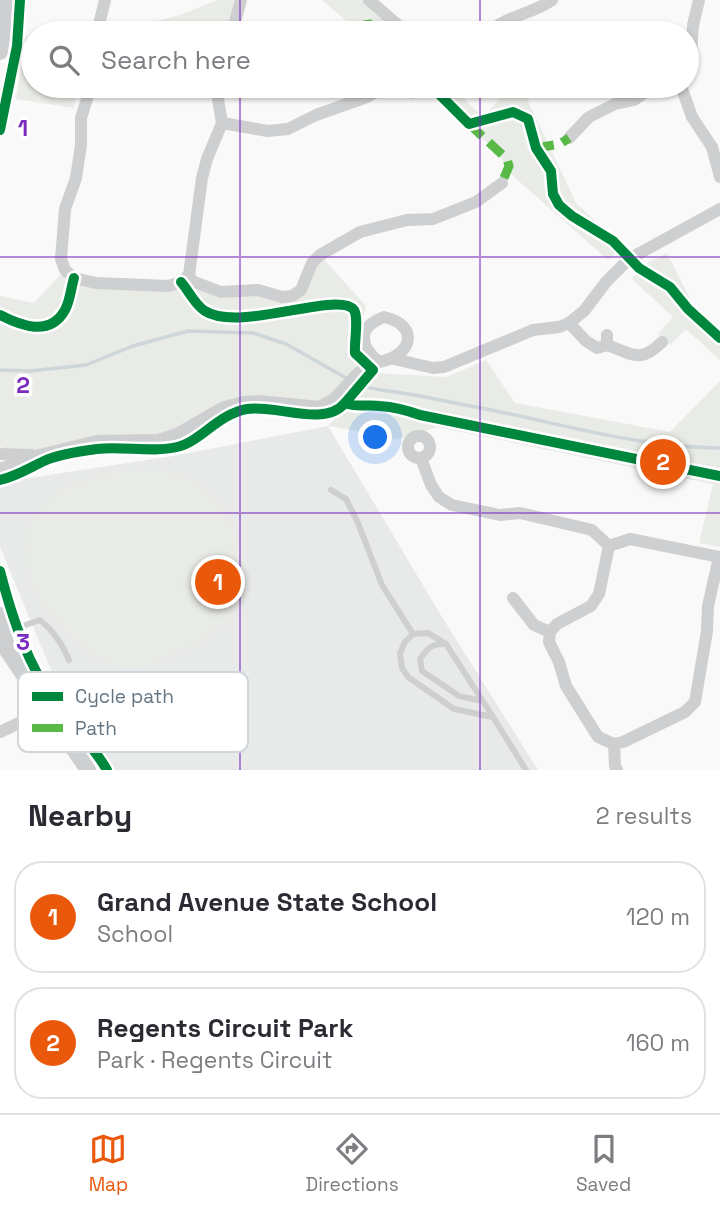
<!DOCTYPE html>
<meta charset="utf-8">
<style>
body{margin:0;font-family:"Space Grotesk",sans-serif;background:#f2f2f3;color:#2b2b33}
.you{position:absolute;left:376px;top:438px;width:24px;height:24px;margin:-18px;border:5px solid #fff;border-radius:50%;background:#1a73e8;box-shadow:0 0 0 10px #1a73e833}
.badge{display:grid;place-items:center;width:46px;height:46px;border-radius:50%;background:#ea580c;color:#fff;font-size:23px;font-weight:700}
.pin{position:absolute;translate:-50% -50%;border:4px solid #fff;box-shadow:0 2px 7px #0006}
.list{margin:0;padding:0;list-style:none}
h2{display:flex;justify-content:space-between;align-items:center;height:91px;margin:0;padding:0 28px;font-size:30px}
h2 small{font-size:23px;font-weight:400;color:#7c7c81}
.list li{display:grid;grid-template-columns:46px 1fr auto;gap:21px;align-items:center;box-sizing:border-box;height:112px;margin:0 14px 14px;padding:0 14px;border:2px solid #e1e1e2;border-radius:28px}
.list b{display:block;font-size:26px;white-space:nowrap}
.list p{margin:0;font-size:23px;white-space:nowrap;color:#7c7c81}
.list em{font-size:23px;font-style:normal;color:#7c7c81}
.icon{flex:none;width:38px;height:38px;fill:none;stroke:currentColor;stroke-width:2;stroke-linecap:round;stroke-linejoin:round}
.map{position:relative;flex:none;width:720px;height:770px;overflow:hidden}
.search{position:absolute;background:#fff;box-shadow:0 2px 5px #0004;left:21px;right:21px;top:21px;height:77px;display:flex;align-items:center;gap:18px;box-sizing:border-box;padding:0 24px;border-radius:38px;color:#7c7c81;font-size:26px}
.sheet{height:343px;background:#fff}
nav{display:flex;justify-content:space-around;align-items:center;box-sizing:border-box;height:98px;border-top:2px solid #e1e1e2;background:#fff;font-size:19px;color:#7c7c81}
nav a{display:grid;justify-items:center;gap:4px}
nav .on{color:#ea580c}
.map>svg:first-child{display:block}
.built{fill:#e8e9e9}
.green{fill:#e8ebe6}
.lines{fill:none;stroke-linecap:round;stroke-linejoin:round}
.stream{stroke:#ced6d9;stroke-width:3.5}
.service{stroke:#cecfd0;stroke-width:6}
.minor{stroke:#cecfd0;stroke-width:12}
.tertiary{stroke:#cecfd0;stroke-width:16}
.quiet{stroke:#58b947;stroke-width:9;stroke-dasharray:18 9;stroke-linecap:butt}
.cycleway-casing{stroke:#fff;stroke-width:15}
.cycleway{stroke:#00873e;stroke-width:10}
.grid{fill:none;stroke:#7b2cbf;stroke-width:2;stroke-opacity:0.55}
.key{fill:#fff;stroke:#d1d6da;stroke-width:2}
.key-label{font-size:19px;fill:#657683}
.grid-label{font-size:23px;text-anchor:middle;font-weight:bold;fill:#7b2cbf;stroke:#fff;stroke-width:7;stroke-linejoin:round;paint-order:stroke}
</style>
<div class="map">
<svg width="720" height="770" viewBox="0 0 720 770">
<rect width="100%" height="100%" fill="#f9f9f9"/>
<path class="built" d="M 328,426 L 442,617 L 538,770 L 112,770 L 61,694 L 0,547 L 0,488 L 10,481 L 173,456 Z"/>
<g class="green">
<path d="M 217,0 L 239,0 L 229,33 L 108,33 L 180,15 Z"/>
<path d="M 322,0 L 369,0 L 407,33 L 360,33 Z"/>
<path d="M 26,36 L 33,37 L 33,86 L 77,86 L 74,108 L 16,99 Z"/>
<path d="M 391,86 L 451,86 L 483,117 L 512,86 L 521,86 L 576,203 L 623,247 L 608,260 L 512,175 L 496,150 L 427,93 L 411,100 Z"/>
<path d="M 667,253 L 695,309 L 720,332 L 720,360 L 686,329 L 670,345 L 658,334 L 673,317 L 632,279 L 643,265 Z"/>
<path d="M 320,255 L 366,306 L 361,330 L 364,345 L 359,372 L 327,403 L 244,402 L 177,434 L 97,441 L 35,456 L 0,447 L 0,296 L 34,303 L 65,270 L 74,278 L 181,282 L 205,287 L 292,296 Z"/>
<path d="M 486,360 L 515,403 L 670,432 L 720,381 L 720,547 L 699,543 L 713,484 L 437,427 L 399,439 L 328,426 L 375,373 L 447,377 Z"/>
<path d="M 154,469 L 186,476 L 221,503 L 230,519 L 240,543 L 247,570 L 243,598 L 226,623 L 195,645 L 137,669 L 107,664 L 87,652 L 66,633 L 30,587 L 26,554 L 29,520 L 56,493 L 91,477 L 121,471 Z"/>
</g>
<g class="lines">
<g class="stream">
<path d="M 0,370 L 30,371 L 86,365 L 133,346 L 188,331 L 253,333 L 286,344 L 348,379"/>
<path d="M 355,383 C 370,390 385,390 402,393 C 423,396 444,401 465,405 C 550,420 634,448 720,448"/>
</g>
<g class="service">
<path d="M 331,490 L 346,499 L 358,523 L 382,585 L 413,634"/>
<path d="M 8,631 L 40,620 C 54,631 62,643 69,660"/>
<path d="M 446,644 C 432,643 428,648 420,659 L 422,671 L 459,696 L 482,701"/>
<path d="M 493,717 L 454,709 L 408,677 L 402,668 L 400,653 L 405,642 L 413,634 L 428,633 L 446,644 L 493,717 L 526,770"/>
</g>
<g class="minor">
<path d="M 369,0 L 407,33"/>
<path d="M 97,33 L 105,0"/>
<path d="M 232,33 L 241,0"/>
<path d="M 487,33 C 506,16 532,14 552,0"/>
<path d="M 687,64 L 691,54 L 693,25 L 699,0"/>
<path d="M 91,86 L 81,118 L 81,145 L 76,178 L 65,209 L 61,259 L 65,270 L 74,278 L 96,283 L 169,286 L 181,282 L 189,275 L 202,178 L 207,159 L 222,123 L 218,99 L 220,86"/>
<path d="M 681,86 L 692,117 L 712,147 L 720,177"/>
<path d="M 222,123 L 268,131 L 288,129 L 316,115 L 367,97 L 386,86"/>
<path d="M 569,138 L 589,117 L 615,104 L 634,100 L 654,86"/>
<path d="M 189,275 L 192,281 L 221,292 L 258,290 L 282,297 L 292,296 L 301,290 L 312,263 L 320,255 L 360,232 L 407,220 L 433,219 L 476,202 L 502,183"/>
<path d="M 384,317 C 420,325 413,356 379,362 C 358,345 358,327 384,317 Z"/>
<path d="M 569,323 L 586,341 L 597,348 L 607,345 L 607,335"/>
<path d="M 607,345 C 633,354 640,364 662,342"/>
<path d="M 394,359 L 433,368 L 444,367 L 533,330 L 559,327 L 569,323 L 584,311 L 606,282 L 629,259 L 720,209"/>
<circle cx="419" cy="447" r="11"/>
<path d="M 0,454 L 31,455"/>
<path d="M 421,458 L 431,485 L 439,497 L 452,505 L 500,515 L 520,513 L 592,530 L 609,546"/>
<path d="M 0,469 L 35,456 L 97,441 L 158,440 L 177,434 L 224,407 L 244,402 L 259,401 L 319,407 L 334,399 L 359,372 L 379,362"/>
<path d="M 609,546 L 599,594 L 591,606 L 557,624 L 550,632 L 549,642 L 559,662 L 566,686 L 598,737 L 614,744 L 623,742 L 685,712 L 695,702 L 707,631 L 708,606 L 719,557"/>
<path d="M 609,546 L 630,539 L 720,557"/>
<path d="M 513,598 L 534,625 L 550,632"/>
<path d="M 0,732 L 19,723"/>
<path d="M 614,744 L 615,766 L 617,770"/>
</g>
<g class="tertiary">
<path d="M 0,52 L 7,0"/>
<path d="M 0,615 L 14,649"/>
<path d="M 0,640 L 88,770"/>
</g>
<g class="quiet">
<path d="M 367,20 L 369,33"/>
<path d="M 469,124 L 507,159 L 509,166 L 502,183"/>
<path d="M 536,148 L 560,144 L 569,138"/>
</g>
<defs>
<g id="cycleway">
<path d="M 431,86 L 469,124 L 513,112 L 528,119 L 536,148 L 551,171 L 553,194 L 559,205 L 572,216 L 613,241 L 639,268 L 670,287 L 688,309 L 720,338"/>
<path d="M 0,130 L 17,46 L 20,0"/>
<path d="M 181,282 C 189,291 195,305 205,311 C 239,333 339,290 354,310 C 359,318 354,343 355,353 L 373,370 L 345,403 C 357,408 367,404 380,406 C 394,407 406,410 420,415 L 720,476"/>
<path d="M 0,315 C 21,326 50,337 65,310 C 70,301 71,288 74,278"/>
<path d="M 0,480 C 17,476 29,468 44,461 C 59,454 81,451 97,449 C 123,446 152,453 177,447 C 200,442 218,414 247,409 C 276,404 324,428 345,403"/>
<path d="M 0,571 C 12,618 28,666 57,705 C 74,727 93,746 107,770"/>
</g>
</defs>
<use href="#cycleway" class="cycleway-casing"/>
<use href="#cycleway" class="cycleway"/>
</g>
<path class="grid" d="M 240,0 L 240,33M 480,0 L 480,33M 240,86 L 240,770M 480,86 L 480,770M 0,257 L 720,257M 0,513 L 720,513"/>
<rect x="18" y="672" width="230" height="80" rx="10" class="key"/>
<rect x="32" y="692" width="31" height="9" fill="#00873e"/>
<rect x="32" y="724" width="31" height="8" fill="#58b947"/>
<g class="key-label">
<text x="75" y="703">Cycle path</text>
<text x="75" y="735">Path</text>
</g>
<g class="grid-label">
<text x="23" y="136">1</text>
<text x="23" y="393">2</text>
<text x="23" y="650">3</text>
</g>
</svg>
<div class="you"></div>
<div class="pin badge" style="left:218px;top:582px">1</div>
<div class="pin badge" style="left:663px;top:462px">2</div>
<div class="search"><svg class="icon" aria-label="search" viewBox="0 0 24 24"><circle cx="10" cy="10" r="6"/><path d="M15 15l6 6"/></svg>Search here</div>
</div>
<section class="sheet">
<h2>Nearby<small>2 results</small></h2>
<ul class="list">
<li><span class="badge">1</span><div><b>Grand Avenue State School</b><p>School</p></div><em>120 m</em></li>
<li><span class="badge">2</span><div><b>Regents Circuit Park</b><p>Park · Regents Circuit</p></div><em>160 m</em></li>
</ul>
</section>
<nav>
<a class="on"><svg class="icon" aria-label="map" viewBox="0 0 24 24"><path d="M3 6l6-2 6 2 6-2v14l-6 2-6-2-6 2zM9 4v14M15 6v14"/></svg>Map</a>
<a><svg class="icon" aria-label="directions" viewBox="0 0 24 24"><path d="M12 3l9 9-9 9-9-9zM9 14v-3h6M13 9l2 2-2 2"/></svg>Directions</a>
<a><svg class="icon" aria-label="saved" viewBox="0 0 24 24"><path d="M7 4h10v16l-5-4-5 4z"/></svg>Saved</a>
</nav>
